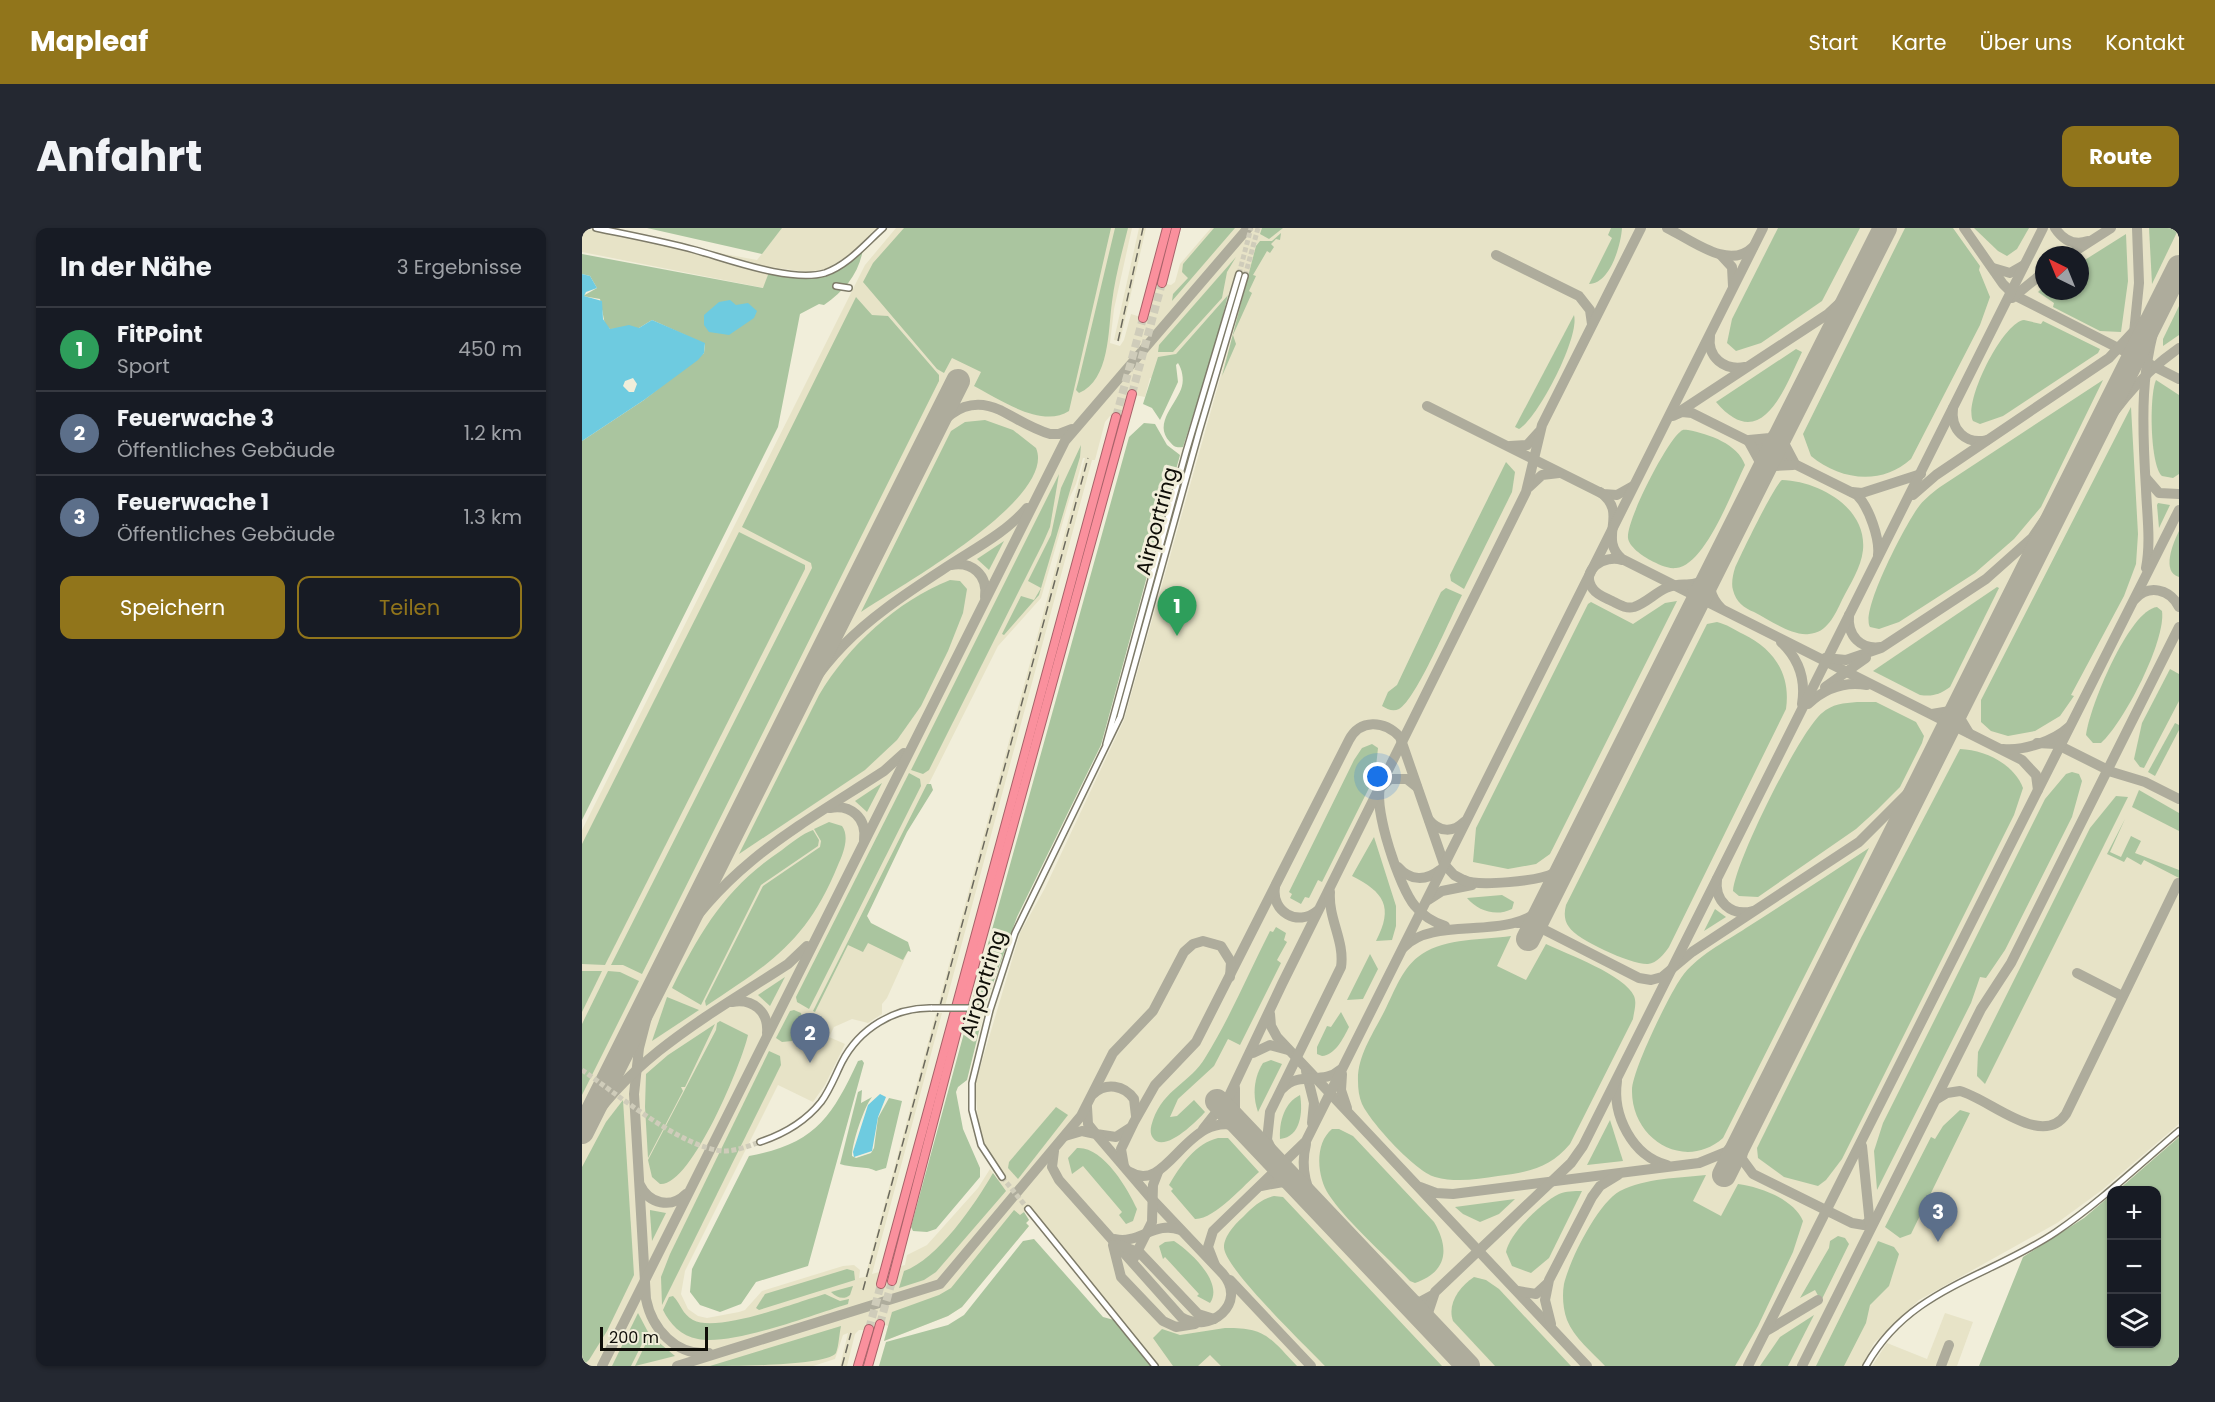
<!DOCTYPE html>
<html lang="de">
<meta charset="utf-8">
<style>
body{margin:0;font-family:Poppins,sans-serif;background:#242831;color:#f1f3f6}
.controls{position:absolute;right:18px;bottom:18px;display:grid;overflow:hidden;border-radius:12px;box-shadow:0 2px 4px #0004}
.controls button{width:54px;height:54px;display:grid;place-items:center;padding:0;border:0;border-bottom:2px solid #363941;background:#171b24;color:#f1f3f6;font:30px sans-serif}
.compass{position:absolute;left:1453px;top:18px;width:54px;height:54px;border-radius:50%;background:#171b24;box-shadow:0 2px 4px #0004;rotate:317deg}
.scale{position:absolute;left:18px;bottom:15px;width:108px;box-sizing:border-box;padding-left:6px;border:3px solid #0f0e08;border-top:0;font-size:16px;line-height:21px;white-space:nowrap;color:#0f0e08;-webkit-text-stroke:4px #f1eeda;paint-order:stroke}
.you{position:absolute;left:796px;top:549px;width:21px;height:21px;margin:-15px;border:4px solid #fff;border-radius:50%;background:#1a73e8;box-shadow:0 0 0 9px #1a73e833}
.badge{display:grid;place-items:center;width:39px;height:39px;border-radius:50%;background:#91751b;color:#fff;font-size:20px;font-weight:700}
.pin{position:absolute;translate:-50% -50px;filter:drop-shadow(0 2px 3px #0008)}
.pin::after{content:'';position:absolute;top:32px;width:21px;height:18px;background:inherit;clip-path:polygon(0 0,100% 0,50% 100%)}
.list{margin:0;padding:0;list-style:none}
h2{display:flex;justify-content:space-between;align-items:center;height:78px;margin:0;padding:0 24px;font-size:26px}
h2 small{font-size:20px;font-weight:400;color:#9ea1a6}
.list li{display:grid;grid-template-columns:39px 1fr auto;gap:18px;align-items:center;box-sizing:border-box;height:84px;padding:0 24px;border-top:2px solid #363941}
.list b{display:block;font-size:22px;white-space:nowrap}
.list p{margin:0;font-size:20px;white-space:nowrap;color:#9ea1a6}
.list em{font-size:20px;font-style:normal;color:#9ea1a6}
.actions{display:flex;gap:12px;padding:18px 24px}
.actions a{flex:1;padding:14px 0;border:2px solid #91751b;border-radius:12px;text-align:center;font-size:21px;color:#91751b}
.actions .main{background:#91751b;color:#fff}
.icon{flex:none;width:33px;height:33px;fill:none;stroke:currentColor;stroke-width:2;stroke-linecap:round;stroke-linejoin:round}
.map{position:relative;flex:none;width:1597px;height:1138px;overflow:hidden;border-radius:12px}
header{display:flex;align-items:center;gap:36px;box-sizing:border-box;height:84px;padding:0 30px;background:#91751b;color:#fff}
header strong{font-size:28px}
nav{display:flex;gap:33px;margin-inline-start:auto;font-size:21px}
.intro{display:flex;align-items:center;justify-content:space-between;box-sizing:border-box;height:144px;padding:0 36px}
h1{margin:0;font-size:42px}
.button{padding:15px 27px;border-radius:12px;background:#91751b;color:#fff;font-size:21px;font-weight:700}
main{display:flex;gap:36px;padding:0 36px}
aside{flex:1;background:#171b24;border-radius:12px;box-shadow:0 2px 4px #0004}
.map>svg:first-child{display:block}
.built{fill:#e7e3c7;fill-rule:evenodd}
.green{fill:#aac59f}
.water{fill:#6ecbe0;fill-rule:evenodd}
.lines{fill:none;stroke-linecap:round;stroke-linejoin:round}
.taxiway{stroke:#aeac9c;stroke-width:10}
.runway{stroke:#aeac9c;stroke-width:24}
.minor-tunnel{stroke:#cfccba;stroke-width:5;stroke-dasharray:5 2.5;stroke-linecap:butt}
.highway-tunnel{stroke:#cfccba;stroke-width:8;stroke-dasharray:8 4;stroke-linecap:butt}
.minor-casing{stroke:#7e7b69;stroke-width:8}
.highway-casing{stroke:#a86269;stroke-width:10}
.minor{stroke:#fff;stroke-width:5}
.highway{stroke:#fa909d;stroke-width:8}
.rail{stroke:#6b695d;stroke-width:1.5;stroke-dasharray:9 4.5;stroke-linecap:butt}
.minor-bridge-casing{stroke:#7e7b69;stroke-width:8;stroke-linecap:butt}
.minor-bridge{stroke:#fff;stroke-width:5}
.labels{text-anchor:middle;stroke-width:6;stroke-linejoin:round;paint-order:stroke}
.street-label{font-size:21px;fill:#0f0e08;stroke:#f1eeda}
</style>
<header>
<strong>Mapleaf</strong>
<nav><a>Start</a><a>Karte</a><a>Über uns</a><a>Kontakt</a></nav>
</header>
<div class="intro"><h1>Anfahrt</h1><a class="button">Route</a></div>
<main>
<aside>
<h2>In der Nähe<small>3 Ergebnisse</small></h2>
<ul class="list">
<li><span class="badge" style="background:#2e9e5b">1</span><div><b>FitPoint</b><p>Sport</p></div><em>450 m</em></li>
<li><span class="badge" style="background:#5c6f8a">2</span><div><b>Feuerwache 3</b><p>Öffentliches Gebäude</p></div><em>1.2 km</em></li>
<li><span class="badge" style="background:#5c6f8a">3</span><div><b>Feuerwache 1</b><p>Öffentliches Gebäude</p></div><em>1.3 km</em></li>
</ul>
<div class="actions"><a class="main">Speichern</a><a>Teilen</a></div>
</aside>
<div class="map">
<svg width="1597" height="1138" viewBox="0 0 1597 1138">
<rect width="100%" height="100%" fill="#f1eeda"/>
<g class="built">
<path d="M 0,0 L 175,32 L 200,0 L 297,0 L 264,29 L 244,41 L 225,44 L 188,39 L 182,60 L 0,24 Z"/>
<path d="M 314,0 L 550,0 L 532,81 L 528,115 L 538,118 L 542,112 L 549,86 L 562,90 L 566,86 L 575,54 L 589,57 L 593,54 L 598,36 L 629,0 L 1597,0 L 1597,896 L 1520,962 L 1475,995 L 1337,1072 L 1292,1115 L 1280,1138 L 577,1138 L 448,979 L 442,984 L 447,992 L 444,995 L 447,998 L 380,1079 L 366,1088 L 302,1113 L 306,1098 L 298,1095 L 293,1097 L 291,1102 L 277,1102 L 273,1106 L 265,1138 L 258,1138 L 266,1105 L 261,1107 L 253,1131 L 231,1138 L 0,1138 L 0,602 L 283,37 ZM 1462,27 L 1498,27 L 1498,63 L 1462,63 ZM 654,45 L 666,48 L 666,51 L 542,492 L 463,660 L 438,705 L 393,857 L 397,903 L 406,925 L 422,947 L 416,952 L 408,941 L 396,960 L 345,1017 L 325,1027 L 323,1037 L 290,1046 L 360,785 L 354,785 L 283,1049 L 277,1050 L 278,1042 L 272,1037 L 261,1038 L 180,1063 L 163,1082 L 157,1084 L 125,1090 L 116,1088 L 106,1081 L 99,1066 L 103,1043 L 196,857 L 231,874 L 243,857 L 263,816 L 247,809 L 252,799 L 270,791 L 286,795 L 300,786 L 300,776 L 305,770 L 328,719 L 278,693 L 416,418 L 459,370 L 488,269 L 494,256 L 501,230 L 503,230 L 356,778 L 363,778 L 510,232 L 513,232 L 523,194 L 528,188 L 538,190 L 548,166 L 563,169 L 568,150 L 573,150 L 646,67 Z"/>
<path d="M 557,0 L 564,0 L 538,113 L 532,112 Z"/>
<path d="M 1363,1085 L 1391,1094 L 1375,1138 L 1290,1138 L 1305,1115 L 1345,1131 Z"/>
</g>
<g class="green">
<path d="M 65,0 L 200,0 L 180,26 Z"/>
<path d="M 322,0 L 529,0 L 487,183 C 460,201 417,171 392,158 L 399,144 L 370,130 L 362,145 L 355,141 L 281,54 L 291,35 Z"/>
<path d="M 533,0 L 546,0 C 540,24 533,49 530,74 C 526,102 528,152 497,165 L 494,162 L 497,151 Z"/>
<path d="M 632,0 L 653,0 L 590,73 L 591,66 L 606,50 L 600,44 L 601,36 Z"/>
<path d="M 680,0 L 701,0 L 687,11 L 678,6 Z"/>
<path d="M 1029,0 L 1040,0 C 1039,17 1028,56 1007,56 L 1030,10 L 1026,7 Z"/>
<path d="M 1196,0 L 1278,0 L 1240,73 L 1179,115 L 1154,123 L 1145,115 L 1150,91 Z"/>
<path d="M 1323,0 L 1371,0 L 1398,38 L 1397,42 L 1408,69 L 1398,97 L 1329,231 C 1299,258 1258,252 1229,228 L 1221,206 Z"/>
<path d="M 1392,0 L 1447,0 L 1435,21 L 1425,28 L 1416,23 Z"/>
<path d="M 1567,0 L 1597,0 L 1570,56 Z"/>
<path d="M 699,5 L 698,12 L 694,11 L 689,16 L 692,19 L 688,25 L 685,23 L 671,47 L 674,48 L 667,63 L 670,65 L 651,107 L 654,116 L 640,148 L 674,18 L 678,13 L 690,13 Z"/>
<path d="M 1544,6 L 1546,53 L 1539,104 L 1518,103 L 1471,79 L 1472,75 L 1456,64 L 1462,58 L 1462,63 L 1498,63 L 1498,35 Z"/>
<path d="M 281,22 C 276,47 263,62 242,77 L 237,76 L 218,86 L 196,199 L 0,592 L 0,213 L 62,172 L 122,125 L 123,116 L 70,92 L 57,100 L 28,101 L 23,97 L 18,71 L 1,68 L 15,60 L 8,48 L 0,46 L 0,26 L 181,60 L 187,44 C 231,52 247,53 281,22 Z"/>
<path d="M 654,29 L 645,44 L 640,70 L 591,124 L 576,124 L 577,117 Z"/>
<path d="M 646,67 L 632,122 L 601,219 C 595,220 592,219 588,214 C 570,195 596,175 600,158 C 602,151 600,141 596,135 L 594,137 L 596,154 L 578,192 L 570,180 L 561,176 L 576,129 L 594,126 Z"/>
<path d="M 274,69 L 290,87 L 306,88 L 357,147 L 357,153 L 60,746 L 41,737 L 29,737 L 230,340 L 229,335 L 221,331 L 160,299 Z"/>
<path d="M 1597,78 L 1597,107 L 1581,118 L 1581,111 Z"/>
<path d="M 992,87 C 998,109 956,190 937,201 L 933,199 Z"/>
<path d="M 1442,92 L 1459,96 L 1461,93 L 1518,121 L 1516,125 L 1421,188 L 1398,196 L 1391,193 C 1381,174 1421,94 1442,92 Z"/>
<path d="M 643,102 L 645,103 L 600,249 Z"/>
<path d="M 1214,121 L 1220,124 C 1203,159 1180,228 1134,174 Z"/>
<path d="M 1521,152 L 1459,279 L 1432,311 L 1393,345 L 1317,394 L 1297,401 L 1288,399 C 1278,383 1323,298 1335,281 C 1341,272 1350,265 1358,259 Z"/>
<path d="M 1574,152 L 1597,167 L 1597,246 L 1591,250 L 1580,248 C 1568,238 1567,168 1574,152 Z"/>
<path d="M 1549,179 L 1556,306 L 1554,336 L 1542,368 L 1489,467 L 1492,468 L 1478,488 L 1453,503 L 1426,508 L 1409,503 L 1399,494 L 1399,472 Z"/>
<path d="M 403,192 L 431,202 L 454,220 C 476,271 314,360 279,384 L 369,203 L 383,194 Z"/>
<path d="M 562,195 L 573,196 L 585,217 L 598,227 L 519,517 L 435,689 L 405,772 L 399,777 L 389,777 L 547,209 Z"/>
<path d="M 1106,202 C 1127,206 1156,216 1163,237 C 1151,261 1123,338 1094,340 C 1085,341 1076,336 1068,332 C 1061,328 1047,319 1046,310 C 1044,293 1084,215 1098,204 C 1101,201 1102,202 1106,202 Z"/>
<path d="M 499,217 L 498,229 L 457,367 L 422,407 L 420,406 L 439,368 L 452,372 L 459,360 L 446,353 L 469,307 L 479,260 Z"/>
<path d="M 924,234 L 933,244 L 930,264 L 882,361 L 869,353 L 868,347 Z"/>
<path d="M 477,246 L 468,299 L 461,315 L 347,542 L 341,546 L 329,542 Z"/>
<path d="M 1200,252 C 1236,253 1285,279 1281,322 C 1279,340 1268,356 1260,372 C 1253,387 1245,405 1227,406 C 1209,408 1188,392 1172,384 C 1162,380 1154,374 1151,362 C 1149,356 1151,346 1153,340 C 1158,328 1193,256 1200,252 Z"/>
<path d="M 594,267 L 597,267 L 557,408 Z"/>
<path d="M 1576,275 L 1588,277 L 1577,300 L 1575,277 Z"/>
<path d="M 1597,303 L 1597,349 C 1579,344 1591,315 1597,303 Z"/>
<path d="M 157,304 L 223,337 L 223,341 L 23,737 L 0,736 L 0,616 Z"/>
<path d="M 422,313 L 407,342 L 395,331 Z"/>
<path d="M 368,352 L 378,353 L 385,361 L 381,385 L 366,423 L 339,478 L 315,512 L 283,542 L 157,626 L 237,467 C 266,418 315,373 368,352 Z"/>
<path d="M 1415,359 L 1417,360 L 1368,459 C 1358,466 1351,469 1338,467 L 1291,443 Z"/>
<path d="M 864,360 L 880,367 C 869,388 834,472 817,481 C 811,484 805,481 800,478 L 806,464 L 815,457 L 859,364 Z"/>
<path d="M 1095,373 L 968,626 L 954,636 L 926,641 L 891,634 L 894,600 L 1006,376 L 1009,374 L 1051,396 L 1083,375 Z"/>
<path d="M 1575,379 L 1580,383 C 1584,413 1542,494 1519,515 L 1511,515 L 1504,507 C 1507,480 1547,382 1575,379 Z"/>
<path d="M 1135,394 C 1144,396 1153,402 1161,406 C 1192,421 1209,446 1204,481 L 1087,719 C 1082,726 1075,735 1066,736 C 1050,737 995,712 987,699 C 982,692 982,685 984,677 L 1125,396 Z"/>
<path d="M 1588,441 L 1597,446 L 1597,473 L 1562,540 L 1558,539 L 1552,531 L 1560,495 Z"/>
<path d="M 1275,474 L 1294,474 L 1334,494 L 1342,508 L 1340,515 L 1318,559 L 1295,582 L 1274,601 L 1176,669 L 1157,668 L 1151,663 C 1153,634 1218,503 1240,485 C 1250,476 1262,475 1275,474 Z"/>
<path d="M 1593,495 L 1597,497 L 1597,502 L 1573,548 L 1566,544 Z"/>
<path d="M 790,516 L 796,520 L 793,548 L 740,654 L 736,652 L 727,670 L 723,669 L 719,676 L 708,670 L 710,666 L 707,664 L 772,532 L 780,520 Z"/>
<path d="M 1378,521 C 1403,522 1432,536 1441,560 L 1432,587 L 1260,931 L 1244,952 L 1236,958 L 1202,949 L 1176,930 L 1175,920 L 1279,710 Z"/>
<path d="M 1490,544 L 1497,546 L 1500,553 L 1490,589 L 1423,722 L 1404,750 L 1398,749 L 1389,775 L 1295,962 L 1292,923 L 1301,895 L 1463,571 L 1484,546 Z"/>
<path d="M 327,545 L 338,551 L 339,558 L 227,781 L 215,774 L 214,769 Z"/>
<path d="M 300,555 L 285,584 L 273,573 Z"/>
<path d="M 345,556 L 349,556 L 351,562 L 325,604 L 285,688 L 289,695 L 326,714 L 329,724 L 326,723 L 321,732 L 286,715 L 281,724 L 266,717 L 233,784 L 231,783 Z"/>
<path d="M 1557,562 L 1597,585 L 1597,603 L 1550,579 Z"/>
<path d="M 1534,568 L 1546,569 L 1403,856 L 1395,848 L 1396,824 L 1508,600 Z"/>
<path d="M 1543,591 L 1528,624 L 1539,629 L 1549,608 L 1559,613 L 1553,625 L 1597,642 L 1597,650 L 1562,632 L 1559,637 L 1545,629 L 1542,634 L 1525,626 Z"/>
<path d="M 247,594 L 260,598 C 268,609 261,626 256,637 C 225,713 189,735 124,778 L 123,773 L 181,658 L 238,619 L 239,613 L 232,601 Z"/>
<path d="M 231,602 L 237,612 L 236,618 L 179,657 L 119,777 L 90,760 C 119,702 144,659 200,622 C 209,615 220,606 231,602 Z"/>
<path d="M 792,609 L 814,678 L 814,698 L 810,712 L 794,713 C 812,679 802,664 770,648 Z"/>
<path d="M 1287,620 L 1141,910 C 1102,944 1049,911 1050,862 C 1050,843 1087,767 1099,750 C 1114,728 1143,714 1164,700 C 1205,674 1246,647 1287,620 Z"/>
<path d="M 920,667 L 932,674 L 930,681 C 914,689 896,683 885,670 Z"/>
<path d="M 1133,681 L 1144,689 L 1122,703 Z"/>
<path d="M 694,699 L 704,705 L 702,712 L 705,714 L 695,732 L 699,735 L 658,817 L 646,811 L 632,838 L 596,871 L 588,889 L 595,888 L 612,872 L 623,884 C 615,893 582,926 571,910 C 567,905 569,898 571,892 C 582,861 609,854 623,830 C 648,790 667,744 688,703 L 691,704 Z"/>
<path d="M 929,708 L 915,738 L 944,752 L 964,716 C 985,726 1043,747 1052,768 C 1055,775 1052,783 1051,791 L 988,916 C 968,940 947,944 916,948 C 895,951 875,955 853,949 C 833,943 789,895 780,876 C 777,869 776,861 776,853 C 775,828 792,804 803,782 C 813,762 821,738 840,726 C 864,710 901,712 929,708 Z"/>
<path d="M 788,726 L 796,741 L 781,771 L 765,772 Z"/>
<path d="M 0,743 L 20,743 L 0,784 Z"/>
<path d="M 26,743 L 38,744 L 57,753 L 0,867 L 0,796 Z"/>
<path d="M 203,749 L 188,778 L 176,767 Z"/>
<path d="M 85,769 L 117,782 L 70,813 Z"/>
<path d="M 212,782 L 219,785 L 221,794 L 210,813 L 200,814 L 194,810 L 208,783 Z"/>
<path d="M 388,783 L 396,783 L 401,787 L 385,852 L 376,859 L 374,864 L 381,901 L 398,940 L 398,949 L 354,1001 L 345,1004 L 331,1003 L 329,999 Z"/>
<path d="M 759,784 L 767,799 C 761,811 753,827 740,828 L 735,826 L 735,819 L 745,798 L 749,799 Z"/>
<path d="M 138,793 L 166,807 C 160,835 109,959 78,956 L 70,949 L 66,932 L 134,802 L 135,795 Z"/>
<path d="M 133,796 L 103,859 L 99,859 L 101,863 L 66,930 L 63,879 L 64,846 L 86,827 Z"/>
<path d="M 187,823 L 198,828 L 199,837 L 80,1077 L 79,1049 L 88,1026 Z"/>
<path d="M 280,832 L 282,835 L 226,1038 L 174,1054 L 159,1076 L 138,1084 L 118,1077 L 108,1064 L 110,1041 L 167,928 C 232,916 249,891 276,833 Z"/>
<path d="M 689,832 L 700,836 L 676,884 C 670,867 672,849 681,835 Z"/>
<path d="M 280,862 L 279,875 L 290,869 C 282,879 270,915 270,928 L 274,930 L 289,925 L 292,920 L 296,890 L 307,870 L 320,873 L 304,940 L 294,943 C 286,938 269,940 258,936 L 276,864 Z"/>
<path d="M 718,867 C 721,883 719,909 698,911 C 697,894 702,875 718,867 Z"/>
<path d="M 41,872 L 52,1047 L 25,1103 L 7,1132 L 0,1138 L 0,939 L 24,894 Z"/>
<path d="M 474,879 L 486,887 L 436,951 L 426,940 L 427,934 Z"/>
<path d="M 1378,882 L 1388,885 L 1329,1006 L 1318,1010 L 1303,999 L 1349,909 L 1353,911 L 1361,898 Z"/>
<path d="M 1028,892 L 1041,933 L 1005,937 Z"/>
<path d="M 750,901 L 757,901 L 771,908 L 852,994 C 868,1021 865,1044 833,1055 L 828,1053 C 804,1028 765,994 747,967 C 735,949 732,916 750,901 Z"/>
<path d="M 1597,909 L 1597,1138 L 1397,1138 L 1441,1029 L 1502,990 L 1529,967 L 1530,1116 L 1574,1116 L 1574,962 L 1536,962 Z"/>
<path d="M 636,910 L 646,910 L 677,944 C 663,956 632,992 613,991 L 589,963 L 591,961 L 587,957 C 598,938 614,915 636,910 Z"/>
<path d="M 495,920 C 521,918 546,961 555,981 L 551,993 L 544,996 L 537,987 L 540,984 L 501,938 L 490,946 L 486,930 Z"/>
<path d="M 411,945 L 424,963 L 354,1044 L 342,1052 L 317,1060 L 322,1043 C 355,1032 394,975 411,945 Z"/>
<path d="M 1124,947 L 1111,973 L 1139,988 L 1156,956 C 1178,959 1212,971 1221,993 L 1211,1024 L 1176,1098 L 1153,1138 L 1023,1138 C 1010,1124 992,1110 985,1092 C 981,1081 980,1067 982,1056 C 988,1031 1016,975 1038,963 C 1063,950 1097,950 1124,947 Z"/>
<path d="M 1000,963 L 967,1030 L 949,1045 L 930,1038 L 924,1024 C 927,1006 960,974 977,966 C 984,963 992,963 1000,963 Z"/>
<path d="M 692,968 L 701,969 L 860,1138 L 743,1138 C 725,1119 641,1039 642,1019 C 642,1008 654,995 662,988 C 671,979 679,971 692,968 Z"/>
<path d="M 933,971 L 917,986 L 898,994 L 881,986 L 873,979 Z"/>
<path d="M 68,982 L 84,985 L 70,1013 L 68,985 Z"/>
<path d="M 432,982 L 438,987 L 442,984 L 447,992 L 444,995 L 447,998 L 380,1079 L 366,1088 L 302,1113 L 310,1084 L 357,1067 L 369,1060 Z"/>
<path d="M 1256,1008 L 1263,1010 L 1267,1016 L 1239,1073 L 1233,1062 L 1218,1070 L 1247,1020 L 1248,1013 Z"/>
<path d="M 452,1011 L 521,1089 L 532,1092 L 569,1138 L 297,1138 L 304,1114 L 366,1097 L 382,1087 L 441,1013 Z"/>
<path d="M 592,1013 C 609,1024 642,1055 628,1075 L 615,1068 L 617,1066 L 583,1029 L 581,1031 L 577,1018 L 583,1014 Z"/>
<path d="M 1296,1013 L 1312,1019 L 1317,1026 L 1307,1058 L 1288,1077 L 1284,1095 L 1262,1138 L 1234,1138 Z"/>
<path d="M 265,1041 L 272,1043 L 273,1052 L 177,1082 L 174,1080 L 183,1066 Z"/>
<path d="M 892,1049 L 904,1052 L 917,1061 L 989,1138 L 913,1138 L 871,1093 C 865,1076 877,1059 892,1049 Z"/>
<path d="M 271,1058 L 268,1067 C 262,1072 255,1070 249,1064 Z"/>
<path d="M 243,1066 L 258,1073 L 267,1071 L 266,1076 C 230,1087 150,1118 116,1111 C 99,1108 88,1096 81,1082 L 87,1069 L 91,1068 C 99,1076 100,1086 111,1092 C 136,1105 215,1074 243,1066 Z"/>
<path d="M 56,1085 L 66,1104 L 49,1138 L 30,1138 Z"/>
<path d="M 1232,1087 L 1206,1138 L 1178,1138 L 1198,1109 Z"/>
<path d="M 259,1098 C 257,1107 257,1117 254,1125 C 244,1138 150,1138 128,1138 Z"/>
<path d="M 643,1100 C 684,1099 688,1110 715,1138 L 639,1138 L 628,1127 L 616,1138 L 591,1138 L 571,1110 L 580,1101 L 598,1107 Z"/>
<path d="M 68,1107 L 93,1128 L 53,1138 Z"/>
</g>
<g class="water">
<path d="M 0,46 L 8,48 L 15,60 L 4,64 L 2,68 L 20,73 L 21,91 L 28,101 L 47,97 L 57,100 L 70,92 L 123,115 L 122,125 L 116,132 L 62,172 L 0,213 ZM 51,150 L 55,156 L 52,164 L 47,164 L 41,158 L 43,153 Z"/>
<path d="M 148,72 L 154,77 L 166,75 L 175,83 L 172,90 L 147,107 L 127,104 L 122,97 L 122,87 L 137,74 Z"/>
<path d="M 298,866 L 304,869 L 296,889 L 290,923 L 272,929 L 271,924 L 286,877 Z"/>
</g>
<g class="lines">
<g class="taxiway">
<path d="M 1085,0 C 1110,12 1147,43 1171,19"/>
<path d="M 1382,0 L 1421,56 L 1432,67 L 1597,151"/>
<path d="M 1473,0 C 1481,12 1492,18 1506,13"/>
<path d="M 914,27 L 997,68 L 1008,82 L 1010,96"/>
<path d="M 1139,27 L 1150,39 L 1151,58"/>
<path d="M 1487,27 L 1529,0"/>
<path d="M 1411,40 L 1428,45 L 1442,37"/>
<path d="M 1430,70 L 1462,44"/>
<path d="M 1552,105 L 1557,55 L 1555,0"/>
<path d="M 1128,108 C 1125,129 1142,143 1163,139"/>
<path d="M 1543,120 L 1557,114 L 1567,100"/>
<path d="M 845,178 L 1021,266 L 1035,267 L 1051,258"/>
<path d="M 1527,179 L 1548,120"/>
<path d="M 1371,180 C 1368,202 1384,217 1405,212"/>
<path d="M 1097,184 L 1246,86 L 1261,72 L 1279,49"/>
<path d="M 1091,188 L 1100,184 L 1110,185 L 1275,267 C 1287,279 1298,311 1296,327"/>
<path d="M 1205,196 L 1202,215 L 1212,234"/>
<path d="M 1167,212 L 1188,210 L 1205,195"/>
<path d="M 1167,214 L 1178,234 L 1175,255"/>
<path d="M 928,218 L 945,217 L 957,204"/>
<path d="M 339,227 C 355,196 378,164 418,182 C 434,190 450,201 468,206 L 477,206 L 490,201"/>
<path d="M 1501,232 C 1526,188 1555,149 1597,120"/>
<path d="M 1564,250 L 1577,265 L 1597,266"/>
<path d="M 1178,251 L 1192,238 L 1211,237"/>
<path d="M 947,259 L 960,247 L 977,245"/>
<path d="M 1018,264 C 1048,286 1015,309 1040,331 L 1440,532 L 1454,547 L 1456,562"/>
<path d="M 1270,264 L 1280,265 L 1339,246"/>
<path d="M 1331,267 L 1354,247 L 1527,130 L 1566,88 L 1591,51"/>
<path d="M 1040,332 C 1023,326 997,342 1011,361 C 1015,367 1024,370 1030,373 C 1038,377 1044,381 1052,379 C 1064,375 1073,365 1084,360 C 1106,350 1110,367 1133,340"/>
<path d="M 369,337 C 390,333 406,347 403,369"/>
<path d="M 1564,340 C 1569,314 1565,287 1564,261 C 1560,197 1557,135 1581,74"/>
<path d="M 1131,343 C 1125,357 1129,370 1139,380"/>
<path d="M 1553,371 C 1567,356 1588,361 1597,379"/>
<path d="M 1267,387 C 1265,408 1279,422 1299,419"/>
<path d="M 1199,414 C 1217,431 1224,452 1220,476"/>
<path d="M 1243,430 L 1264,432 L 1299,420 L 1404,351 L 1450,310 L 1494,246"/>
<path d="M 1243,459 L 1284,430"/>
<path d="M 1381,472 L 1378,490 L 1387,505"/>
<path d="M 1226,476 C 1242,461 1262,453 1285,457"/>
<path d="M 1350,486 L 1368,483 L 1382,469"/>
<path d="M 1455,515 L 1474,516 L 1530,544 L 1563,554 L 1597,571"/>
<path d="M 193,519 C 240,426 274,398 360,342 C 388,323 423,306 445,280"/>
<path d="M 1421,521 C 1442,523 1472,513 1487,499"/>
<path d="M 835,559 L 825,551 L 808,551 L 798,560 C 792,582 817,659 833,678 C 841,688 851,694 863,698"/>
<path d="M 248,580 C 269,576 285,590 282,612"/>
<path d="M 847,592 C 857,604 871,605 882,594"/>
<path d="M 816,639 C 828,653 844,653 858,642"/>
<path d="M 1135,651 C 1132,673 1149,689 1171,683"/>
<path d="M 882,652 C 895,659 958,653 972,645 C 978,642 982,637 986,632"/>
<path d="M 693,659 C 689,684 716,699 735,683"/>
<path d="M 846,672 L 860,663 L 890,657"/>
<path d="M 935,695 L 949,695 L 1057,750 L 1069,752 L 1080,749 L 1110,724 L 1277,614 L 1325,566 L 1352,529"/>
<path d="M 822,719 C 853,686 931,716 964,676"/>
<path d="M 90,724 C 143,636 219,597 302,543 L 322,525"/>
<path d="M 1495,745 L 1540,768"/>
<path d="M 73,758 L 57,820 L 52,866 L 64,1071 C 70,1101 94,1128 127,1125"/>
<path d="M 150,774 C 171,770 187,784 185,805"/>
<path d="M 688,786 L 689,798 L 695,809 L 1005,1138"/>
<path d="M 671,825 L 688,817 L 706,822"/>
<path d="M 724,843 L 732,875 L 730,895"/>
<path d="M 760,846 L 759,862 L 765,880"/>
<path d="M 1035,853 C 1030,887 1050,928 1085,937"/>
<path d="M 653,860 L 653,885 L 661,900"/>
<path d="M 701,860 C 717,843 742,857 758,842"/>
<path d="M 511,866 C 524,854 542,857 552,871 L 554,888"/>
<path d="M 1355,871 L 1365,865 L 1378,863 C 1408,871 1460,921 1484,886 L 1596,655"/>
<path d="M 505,879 L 506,896 L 514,906 L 534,909 L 548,900"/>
<path d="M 621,901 L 647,868 L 700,756 L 944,264 L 960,197 L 1059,0"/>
<path d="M 0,907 C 49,828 131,785 206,736 L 225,718"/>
<path d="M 1162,908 L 1160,931 L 1171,946 L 1270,995 L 1282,997 L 1294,989"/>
<path d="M 724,916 C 718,941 724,964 740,984"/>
<path d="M 1280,918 L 1288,997"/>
<path d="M 472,923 L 470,939 L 477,952 L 599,1089 C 628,1107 666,1075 641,1046 L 567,968 L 514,906 L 500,903 L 483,908"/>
<path d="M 542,938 L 539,921 L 552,894 L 573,857 L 614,814 L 767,512 C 778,491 802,492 818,509 L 862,636 L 872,647 L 887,655"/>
<path d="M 698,939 L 685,912 L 688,884 L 759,739 C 763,713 746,691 748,664"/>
<path d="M 548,944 C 587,968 605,877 661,900"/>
<path d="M 58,957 C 67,976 89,981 104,966"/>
<path d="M 679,958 L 701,954 L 721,964"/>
<path d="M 838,959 L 854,965 L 871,966 L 1117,935 L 1144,924 L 1163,905"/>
<path d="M 533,1011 C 556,1017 574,992 598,1002"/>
<path d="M 532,1015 L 558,1025 L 616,1086 L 632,1091"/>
<path d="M 531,1017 L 539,1049 L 581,1093 L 594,1099 L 613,1096"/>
<path d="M 552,1030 L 570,994 L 571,957 L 576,944"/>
<path d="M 633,1037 L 626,1019 L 631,1003 L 724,913 L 1181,0"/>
<path d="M 648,1052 L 729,1138"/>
<path d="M 936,1063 L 954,1066 L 966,1055"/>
<path d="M 820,1069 L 838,1074 L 851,1067"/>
<path d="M 969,1096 L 963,1072 L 967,1052 L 1010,969 L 1018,958 L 1036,947"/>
<path d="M 1186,1102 L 1236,1072"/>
<path d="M 854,1105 L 846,1085 L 853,1064 L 989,935 L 1001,918 L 1461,0"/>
<path d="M 20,1138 L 483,213 L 666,0"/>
<path d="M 95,1138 L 358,1056 L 499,888 L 531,825 L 571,783 L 602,724 L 611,716 L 621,713 L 639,718 L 649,734 L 648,749"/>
<path d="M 1166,1138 L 1597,282"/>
<path d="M 1220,1138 L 1399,781 L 1429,735 L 1597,399"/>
<path d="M 1359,1138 L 1367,1117"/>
</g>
<g class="runway">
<path d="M 946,711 L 1303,0"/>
<path d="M 635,873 L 886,1138"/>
<path d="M 0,904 L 376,153"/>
<path d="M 1142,947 L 1597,39"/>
</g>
<g class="minor-tunnel">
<path d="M 657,46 L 669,0"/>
<path d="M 663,48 L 676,0"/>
<path d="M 0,842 C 35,866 101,921 142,923 C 154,923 167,918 178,914"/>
<path d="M 420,949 L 446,981"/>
</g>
<g class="highway-tunnel">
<path d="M 550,166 L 580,55"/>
<path d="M 534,189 L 561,90"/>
<path d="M 298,1096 L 310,1053"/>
<path d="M 287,1101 L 299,1056"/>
</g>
<defs>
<g id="minor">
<path d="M 14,0 C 47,7 80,13 113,22 C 146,31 209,55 243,45 C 266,37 283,16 301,0"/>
<path d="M 254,58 L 267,60"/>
<path d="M 524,516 L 604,224 L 657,46"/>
<path d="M 178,914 C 202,906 223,894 239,874 C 248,862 253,848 260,834 C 277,801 312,779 350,780"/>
<path d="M 420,949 L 399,917 L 390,882 L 390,855 L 408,782 L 433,705 L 538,489 L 617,204 L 663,48"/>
<path d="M 446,981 L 573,1138"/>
<path d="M 1284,1138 C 1327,1060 1406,1050 1474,1004 C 1518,974 1557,937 1597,903"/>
</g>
<g id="highway">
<path d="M 580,55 L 594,0"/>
<path d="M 561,90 L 585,0"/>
<path d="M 310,1053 L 384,768 L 550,166"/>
<path d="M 299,1056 L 534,189"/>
<path d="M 276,1138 L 287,1101"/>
<path d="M 286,1138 L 298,1096"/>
</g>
</defs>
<use href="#minor" class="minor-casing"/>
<use href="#highway" class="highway-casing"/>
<use href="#minor" class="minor"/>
<use href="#highway" class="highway"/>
<g class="rail">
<path d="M 536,113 L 561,0"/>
<path d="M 358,778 L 506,230"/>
<path d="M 281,1062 L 356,785"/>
<path d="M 260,1138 L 269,1105"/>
</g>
<defs>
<path id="minor-bridge" d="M 350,780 L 397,780"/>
</defs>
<use href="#minor-bridge" class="minor-bridge-casing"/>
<use href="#minor-bridge" class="minor-bridge"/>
</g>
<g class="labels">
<g class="street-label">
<text transform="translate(575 293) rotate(-75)" y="7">Airportring</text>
<text transform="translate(401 756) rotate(-73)" y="7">Airportring</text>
</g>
</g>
</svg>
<div class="controls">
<button>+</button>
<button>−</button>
<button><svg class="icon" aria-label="layers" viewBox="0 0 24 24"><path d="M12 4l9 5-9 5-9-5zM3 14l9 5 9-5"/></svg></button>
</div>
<svg class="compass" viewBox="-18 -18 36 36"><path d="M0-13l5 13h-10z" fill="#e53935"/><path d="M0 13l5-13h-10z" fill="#9ea1a6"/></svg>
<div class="scale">200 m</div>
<div class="you"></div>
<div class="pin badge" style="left:595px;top:408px;background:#2e9e5b">1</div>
<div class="pin badge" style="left:228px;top:835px;background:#5c6f8a">2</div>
<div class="pin badge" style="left:1356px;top:1014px;background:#5c6f8a">3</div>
</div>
</main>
